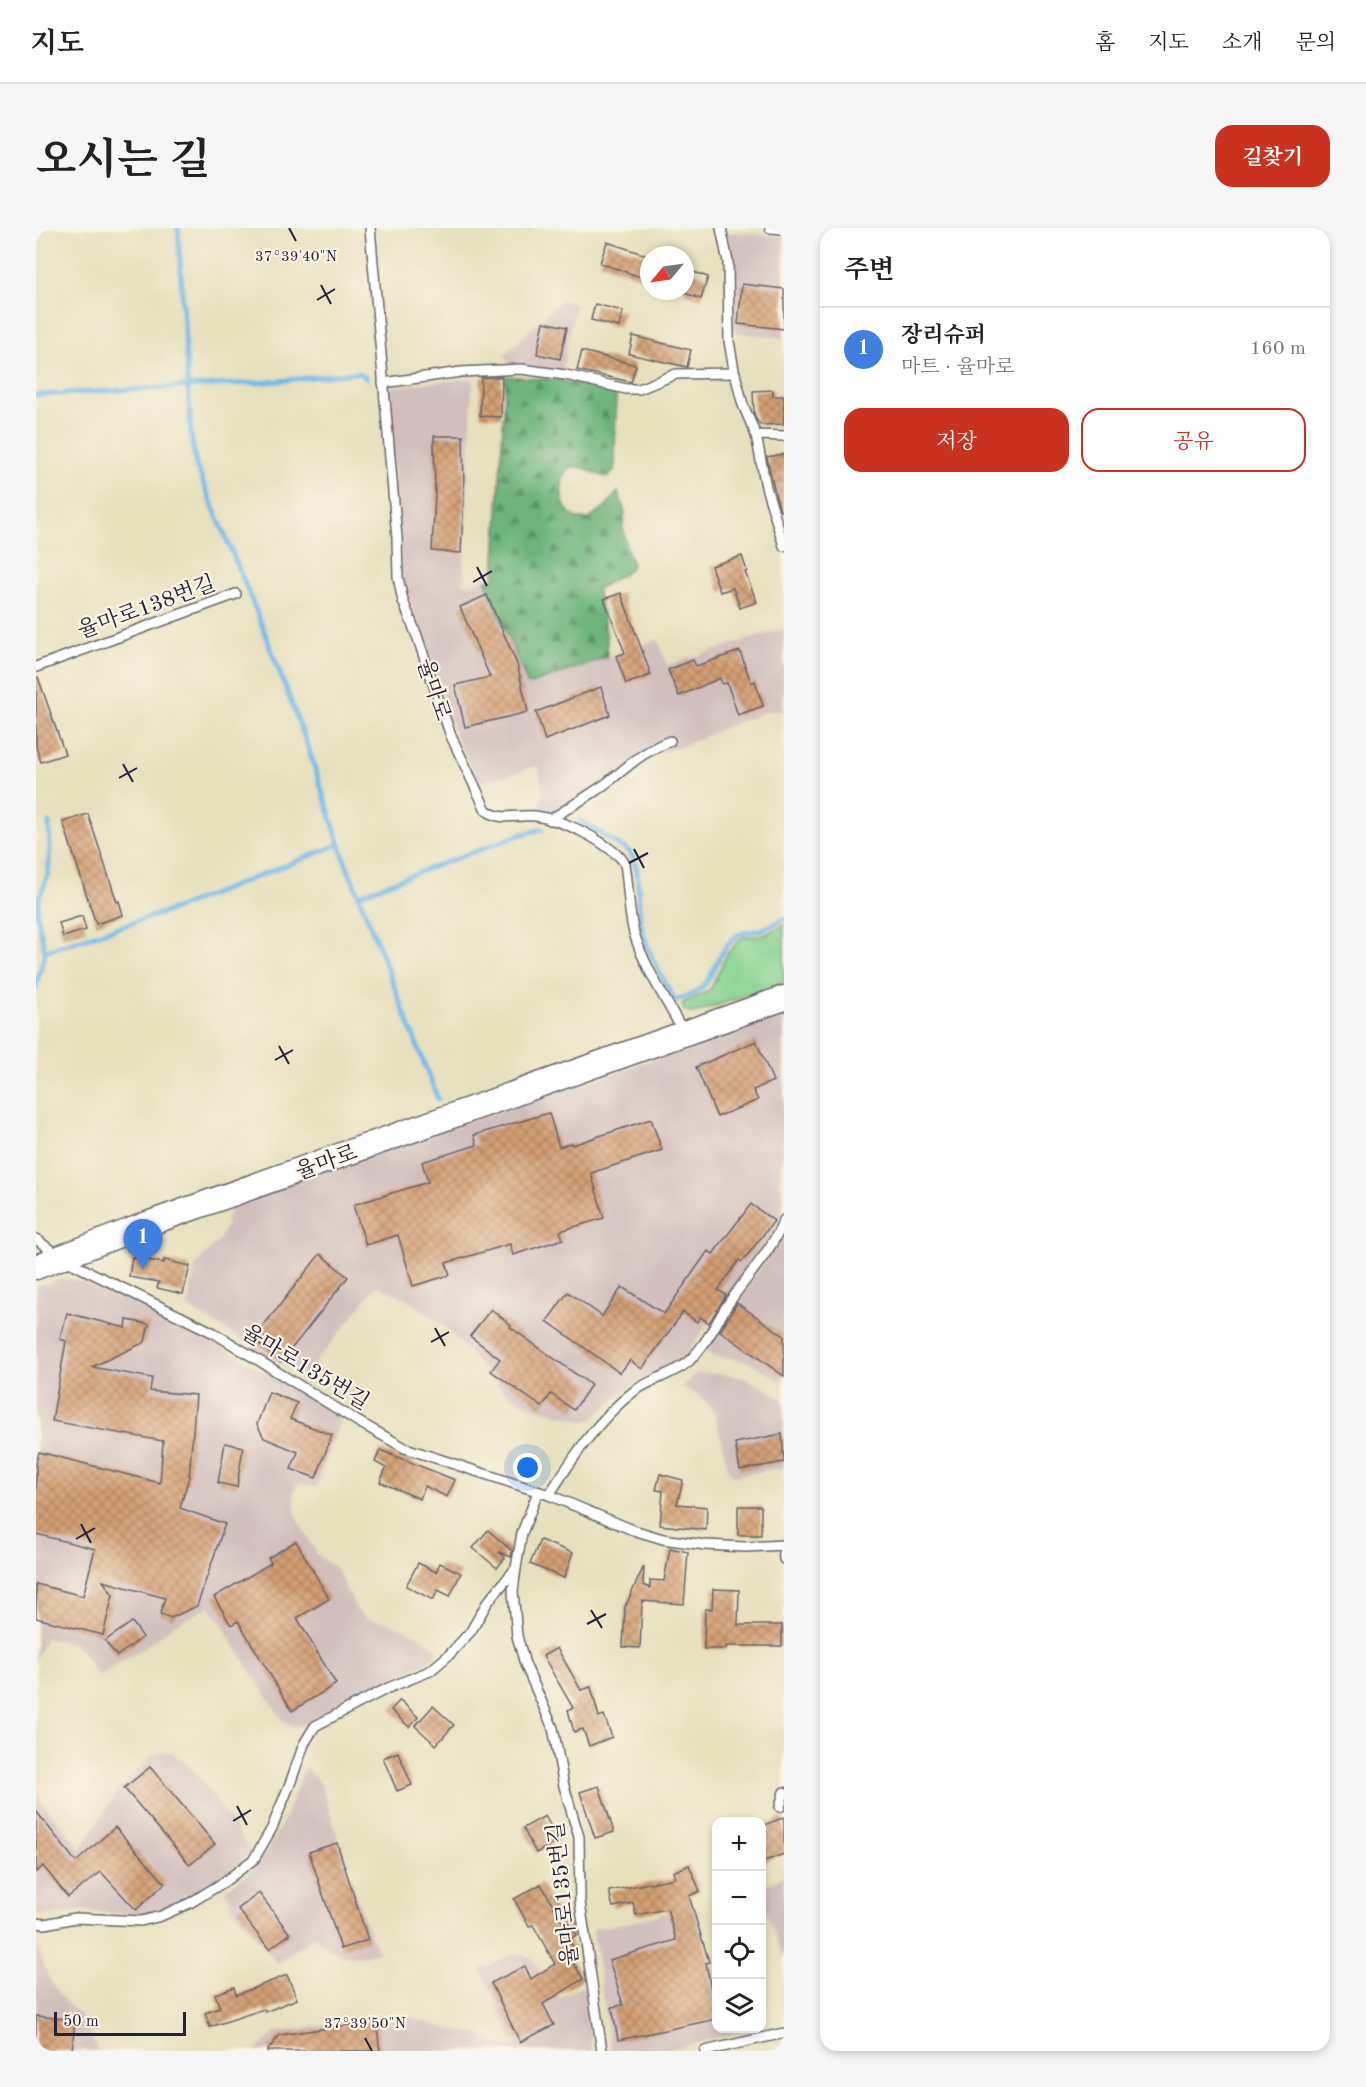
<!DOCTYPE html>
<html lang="ko">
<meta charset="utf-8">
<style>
body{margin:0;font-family:"Old Standard TT","Noto Serif KR",serif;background:#f6f6f6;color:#222}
.controls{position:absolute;right:18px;bottom:18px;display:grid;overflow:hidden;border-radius:12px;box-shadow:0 3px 9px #0003}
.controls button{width:54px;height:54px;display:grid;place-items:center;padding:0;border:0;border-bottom:2px solid #e0e0e0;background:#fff;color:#222;font:30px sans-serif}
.compass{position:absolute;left:604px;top:18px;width:54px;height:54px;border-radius:50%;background:#fff;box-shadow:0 3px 9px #0003;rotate:241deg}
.scale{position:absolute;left:18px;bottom:15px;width:132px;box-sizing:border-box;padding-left:6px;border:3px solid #22223b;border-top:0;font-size:16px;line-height:21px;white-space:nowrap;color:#22223b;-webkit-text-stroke:4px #fcf5e5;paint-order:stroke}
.you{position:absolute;left:492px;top:1240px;width:21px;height:21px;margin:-15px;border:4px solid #fff;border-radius:50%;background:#1a73e8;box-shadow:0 0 0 9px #1a73e833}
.badge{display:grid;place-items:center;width:39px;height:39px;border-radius:50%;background:#c8321e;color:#fff;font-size:20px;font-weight:700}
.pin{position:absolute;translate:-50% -50px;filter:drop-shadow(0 2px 3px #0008)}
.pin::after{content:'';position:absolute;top:32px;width:21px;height:18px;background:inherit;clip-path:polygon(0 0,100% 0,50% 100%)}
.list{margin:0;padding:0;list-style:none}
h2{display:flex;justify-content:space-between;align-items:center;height:78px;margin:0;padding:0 24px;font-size:26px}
h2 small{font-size:20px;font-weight:400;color:#767676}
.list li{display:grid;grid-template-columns:39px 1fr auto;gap:18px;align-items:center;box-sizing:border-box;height:84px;padding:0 24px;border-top:2px solid #e0e0e0}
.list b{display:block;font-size:22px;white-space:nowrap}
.list p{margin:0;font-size:20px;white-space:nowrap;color:#767676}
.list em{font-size:20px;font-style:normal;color:#767676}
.actions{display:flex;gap:12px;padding:18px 24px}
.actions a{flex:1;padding:14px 0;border:2px solid #c8321e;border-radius:18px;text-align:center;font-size:21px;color:#c8321e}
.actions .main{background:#c8321e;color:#fff}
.icon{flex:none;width:33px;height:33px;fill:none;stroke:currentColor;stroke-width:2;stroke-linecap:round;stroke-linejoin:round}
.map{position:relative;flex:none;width:748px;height:1823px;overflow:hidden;border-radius:18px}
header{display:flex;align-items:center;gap:36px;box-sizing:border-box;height:84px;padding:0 30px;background:#fff;border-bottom:2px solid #e0e0e0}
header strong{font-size:28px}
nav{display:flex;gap:33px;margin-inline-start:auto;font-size:21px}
.intro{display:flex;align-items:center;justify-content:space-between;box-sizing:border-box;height:144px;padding:0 36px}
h1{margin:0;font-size:42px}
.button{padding:15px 27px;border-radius:18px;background:#c8321e;color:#fff;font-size:21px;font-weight:700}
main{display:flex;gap:36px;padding:0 36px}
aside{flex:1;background:#fff;border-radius:18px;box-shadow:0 3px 9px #0003}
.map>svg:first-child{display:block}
.industrial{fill:#d1bfbd}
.green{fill:#85d290;stroke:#547a66;stroke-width:1.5}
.forest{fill:url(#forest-firs);stroke:#476b5a;stroke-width:1.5}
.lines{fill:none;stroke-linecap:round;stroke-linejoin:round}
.stream{stroke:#71b8e8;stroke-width:5}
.building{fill:url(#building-cross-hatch)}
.service-casing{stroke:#676468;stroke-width:12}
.tertiary-casing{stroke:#676468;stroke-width:27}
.service{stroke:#fff;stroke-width:9}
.tertiary{stroke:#fff;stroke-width:24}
.ticks{fill:none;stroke:#22223b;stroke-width:2}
.labels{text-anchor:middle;stroke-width:4.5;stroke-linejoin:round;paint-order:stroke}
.street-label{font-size:22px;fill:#22223b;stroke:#fcf5e5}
.ticks-label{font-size:15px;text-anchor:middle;fill:#22223b;stroke:#fcf5e5;stroke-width:4.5;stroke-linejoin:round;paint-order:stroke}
</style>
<header>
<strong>지도</strong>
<nav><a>홈</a><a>지도</a><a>소개</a><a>문의</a></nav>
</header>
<div class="intro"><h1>오시는 길</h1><a class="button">길찾기</a></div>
<main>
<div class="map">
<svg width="748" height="1823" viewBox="0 0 748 1823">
<defs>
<pattern id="forest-firs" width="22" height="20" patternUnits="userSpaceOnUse" patternTransform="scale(1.5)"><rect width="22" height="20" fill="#6cb47a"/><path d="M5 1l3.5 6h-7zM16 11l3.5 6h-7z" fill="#589265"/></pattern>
<pattern id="building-cross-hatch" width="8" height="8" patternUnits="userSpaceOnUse" patternTransform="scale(1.5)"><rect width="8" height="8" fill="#d4a075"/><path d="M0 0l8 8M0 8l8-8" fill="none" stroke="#ac8261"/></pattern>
</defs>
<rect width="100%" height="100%" fill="#fcf5e5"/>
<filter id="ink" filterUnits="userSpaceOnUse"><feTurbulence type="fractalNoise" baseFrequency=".0167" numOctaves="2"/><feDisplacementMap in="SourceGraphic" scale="12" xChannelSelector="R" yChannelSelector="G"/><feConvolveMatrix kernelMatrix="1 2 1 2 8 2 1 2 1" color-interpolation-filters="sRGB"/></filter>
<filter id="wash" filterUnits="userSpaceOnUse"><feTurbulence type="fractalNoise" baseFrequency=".008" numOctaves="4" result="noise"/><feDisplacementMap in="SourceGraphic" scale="24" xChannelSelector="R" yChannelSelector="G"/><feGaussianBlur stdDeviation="1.35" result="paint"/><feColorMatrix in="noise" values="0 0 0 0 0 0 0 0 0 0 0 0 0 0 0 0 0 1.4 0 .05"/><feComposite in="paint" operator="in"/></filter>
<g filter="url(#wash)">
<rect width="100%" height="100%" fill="#e7e0bd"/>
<g class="industrial">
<path d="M 697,4 L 748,9 L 748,110 L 698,104 L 697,30 L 691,7 Z"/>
<path d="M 525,72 L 539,77 L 527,141 L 522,142 L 475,139 L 468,127 Z"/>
<path d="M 437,150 L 427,357 L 449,352 L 492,457 L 622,411 L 631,437 L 748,400 L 748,483 L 732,483 L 694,497 L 648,518 L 617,527 L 589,550 L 532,589 L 502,582 L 507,566 L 502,538 L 442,555 L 420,508 L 390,416 L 371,368 L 366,345 L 351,159 Z"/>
<path d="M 745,783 L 748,783 L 748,909 L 743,954 L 748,967 L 747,980 L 739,1002 L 650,1126 L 583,1167 L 557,1191 L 549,1193 L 503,1181 L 485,1174 L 467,1162 L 411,1101 L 398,1090 L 370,1071 L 344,1058 L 339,1060 L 268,1149 L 152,1080 L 159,1038 L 183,1012 L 189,1000 L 195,975 L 336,925 L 565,850 Z"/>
<path d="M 748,1003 L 748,1154 L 713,1134 L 678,1128 L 669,1123 Z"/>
<path d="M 25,1051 L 37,1051 L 53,1056 L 95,1073 L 170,1110 L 243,1152 L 304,1191 L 281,1259 L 262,1255 L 258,1264 L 259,1282 L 266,1299 L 281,1326 L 301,1342 L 322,1384 L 332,1391 L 354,1395 L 375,1404 L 400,1419 L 402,1425 L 392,1434 L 304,1475 L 267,1497 L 256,1498 L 246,1492 L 174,1378 L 138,1397 L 109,1419 L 63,1448 L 39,1415 L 9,1410 L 0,1431 L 0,1058 Z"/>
<path d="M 674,1145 L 705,1149 L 727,1159 L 748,1172 L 748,1240 L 697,1248 L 692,1240 L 679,1187 L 673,1177 L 663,1168 L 646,1158 L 659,1146 Z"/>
<path d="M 126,1524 L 137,1525 L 153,1538 L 168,1555 L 207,1611 L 214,1625 L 190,1646 L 126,1682 L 103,1687 L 45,1683 L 18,1687 L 0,1686 L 0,1567 L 45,1621 L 84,1560 L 116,1528 Z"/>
<path d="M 270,1538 L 285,1557 L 328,1692 L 342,1724 L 323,1729 L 310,1728 L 297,1723 L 279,1708 L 241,1735 L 198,1682 L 189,1661 L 213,1645 L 229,1625 L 245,1598 Z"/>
<path d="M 748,1649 L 748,1732 L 726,1672 L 726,1658 Z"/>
<path d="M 658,1677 L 680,1753 L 680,1800 L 714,1802 L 626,1823 L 575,1823 L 557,1701 L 599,1693 Z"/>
<path d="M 0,1715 L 13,1751 L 28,1772 L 44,1787 L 52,1800 L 62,1823 L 0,1823 Z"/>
<path d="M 477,1725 L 495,1729 L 524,1770 L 548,1757 L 556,1823 L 219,1823 L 240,1804 L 356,1787 L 373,1789 L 424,1804 L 440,1805 L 471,1820 L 481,1819 L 445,1742 Z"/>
</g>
<path class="green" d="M 748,697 L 748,754 L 665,783 L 656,785 L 648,782 L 646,777 L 648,774 L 671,764 L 675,760 L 691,726 L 703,712 L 708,709 L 728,707 Z"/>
<path class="forest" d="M 470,148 L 523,152 L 580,163 L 579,241 L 572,249 C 554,246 552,236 532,240 C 523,253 522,279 538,288 C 542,291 547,291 552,292 L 570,278 L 582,264 L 589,284 L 587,299 L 590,317 L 596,335 L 594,342 L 561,361 L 571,409 L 571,429 L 492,457 L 449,352 L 458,351 Z"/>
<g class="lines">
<g class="stream">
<path d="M 142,0 L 155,207 L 160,237 L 225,395 L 272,519 L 308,630 L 402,871"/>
<path d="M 0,167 L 232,154 L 317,145 L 323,145 L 330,150"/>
<path d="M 543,592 L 594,624 C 606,641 600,674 605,696 C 611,724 625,748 639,772 C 684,761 670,738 697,711 C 706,702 716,705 727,701 C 734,699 741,694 748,691"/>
<path d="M 13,595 L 14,622 L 12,647 L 3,670 L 1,687 L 9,723 L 136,682 L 304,616"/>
<path d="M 322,667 L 483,607 L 506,601"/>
<path d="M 0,758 L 9,723"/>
</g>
</g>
<g id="blocks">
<g class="building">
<path d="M 571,14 L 613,28 L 613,52 L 564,35 Z"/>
<path d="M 649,41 L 672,49 L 665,71 L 649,65 Z"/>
<path d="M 706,56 L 748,61 L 748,101 L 702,96 Z"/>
<path d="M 559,76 L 587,83 L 583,99 L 555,92 Z"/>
<path d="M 508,94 L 531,99 L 524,131 L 501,126 Z"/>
<path d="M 597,108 L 655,122 L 651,139 L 593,126 Z"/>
<path d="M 546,123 L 600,137 L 595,154 L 541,142 Z"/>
<path d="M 462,149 L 466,149 L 465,189 L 444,188 L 445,150 Z"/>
<path d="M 737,162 L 737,168 L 748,168 L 748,196 L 726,197 L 721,193 L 718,185 L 717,163 Z"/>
<path d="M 398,208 L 427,208 L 428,266 L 425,325 L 396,323 L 399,266 Z"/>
<path d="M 748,226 L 748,283 L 744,283 L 737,257 L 731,229 Z"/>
<path d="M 706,328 L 711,343 L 709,344 L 721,374 L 704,380 L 697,360 L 684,364 L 675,338 Z"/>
<path d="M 585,365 L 615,447 L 590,456 L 580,428 L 589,425 L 568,371 Z"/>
<path d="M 451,367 L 481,436 L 492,484 L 429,499 L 419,457 L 454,449 L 424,379 Z"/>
<path d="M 704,423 L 715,455 L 719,453 L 727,478 L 702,487 L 691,455 L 686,456 L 684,450 L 643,468 L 632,442 L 657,432 L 660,438 Z"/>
<path d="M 2,449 L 29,526 L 5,534 L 0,519 L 0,450 Z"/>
<path d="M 565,459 L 574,487 L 509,512 L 500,484 Z"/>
<path d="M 52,586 L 81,674 L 83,673 L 87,687 L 60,696 L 27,594 Z"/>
<path d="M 46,688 L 50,702 L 27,709 L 23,695 Z"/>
<path d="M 720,813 L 737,853 L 717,862 L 722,872 L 681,889 L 660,839 Z"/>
<path d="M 513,885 L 523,919 L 535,915 L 536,917 L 615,891 L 626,922 L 555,945 L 568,990 L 524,1003 L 527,1011 L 477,1027 L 474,1016 L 410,1035 L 414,1047 L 377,1058 L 362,1007 L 330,1017 L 317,977 L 392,954 L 386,934 L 441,917 L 438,907 Z"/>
<path d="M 715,976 L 738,993 L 706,1034 L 703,1032 L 682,1062 L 690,1067 L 673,1095 L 664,1089 L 661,1094 L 647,1084 L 606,1141 L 594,1132 L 584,1145 L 511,1093 L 532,1064 L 566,1088 L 586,1059 L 628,1086 L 672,1023 L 677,1026 Z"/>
<path d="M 284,1026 L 312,1049 L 245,1134 L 217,1111 Z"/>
<path d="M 96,1029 L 128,1035 L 128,1032 L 154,1038 L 147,1066 L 121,1060 L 123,1054 L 93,1049 Z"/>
<path d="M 701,1075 L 748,1108 L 748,1148 L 684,1103 Z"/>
<path d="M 455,1081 L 475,1097 L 474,1099 L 555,1157 L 538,1182 L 515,1166 L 506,1179 L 455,1143 L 464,1131 L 434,1108 Z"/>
<path d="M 31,1085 L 90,1100 L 91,1092 L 113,1096 L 109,1114 L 56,1139 L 116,1150 L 114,1163 L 160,1167 L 153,1249 L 144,1280 L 189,1296 L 161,1378 L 135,1390 L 124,1386 L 129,1370 L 67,1353 L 77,1367 L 67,1407 L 0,1390 L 0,1356 L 47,1368 L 59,1321 L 0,1306 L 0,1236 L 3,1224 L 124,1255 L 127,1213 L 16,1193 L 30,1113 L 24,1111 Z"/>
<path d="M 233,1164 L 261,1175 L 254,1191 L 296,1207 L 280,1250 L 255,1241 L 262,1224 L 228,1210 L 221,1196 Z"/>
<path d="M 746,1206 L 748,1234 L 704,1242 L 699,1215 Z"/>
<path d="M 189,1215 L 207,1219 L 201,1259 L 182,1255 Z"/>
<path d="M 344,1222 L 419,1252 L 411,1269 L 389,1258 L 384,1271 L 344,1254 L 350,1240 L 339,1234 Z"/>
<path d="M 624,1246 L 647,1252 L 641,1276 L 671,1279 L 670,1302 L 624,1297 L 627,1263 L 620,1262 Z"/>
<rect x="702" y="1278" width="23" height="29"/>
<path d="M 452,1302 L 476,1323 L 475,1329 L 463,1324 L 469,1330 L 461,1340 L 437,1320 Z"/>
<path d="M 504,1312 L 537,1325 L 528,1350 L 494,1336 Z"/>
<path d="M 260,1313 L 293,1371 L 261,1390 L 300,1456 L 256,1483 L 202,1393 L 195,1397 L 178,1369 L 235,1335 L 232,1330 Z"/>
<path d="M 634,1320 L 652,1324 L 648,1376 L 606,1373 L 604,1420 L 587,1419 L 589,1379 L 608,1338 L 607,1357 L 614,1360 L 614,1352 L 628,1353 Z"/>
<path d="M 382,1335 L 400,1344 L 404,1335 L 425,1345 L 414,1368 L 402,1362 L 397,1372 L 370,1358 Z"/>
<path d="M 677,1361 L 703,1362 L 702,1397 L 746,1397 L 746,1418 L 690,1418 L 690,1421 L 668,1421 L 669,1381 L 676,1381 Z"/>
<path d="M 96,1394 L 107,1409 L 81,1428 L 69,1413 Z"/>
<path d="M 521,1420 L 545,1462 L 555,1459 L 563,1489 L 568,1487 L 576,1509 L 553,1518 L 547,1501 L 538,1504 L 532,1482 L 537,1480 L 507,1428 Z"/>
<path d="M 364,1472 L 382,1489 L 373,1499 L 355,1482 Z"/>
<path d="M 397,1478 L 418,1497 L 400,1517 L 379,1498 Z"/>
<path d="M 362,1524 L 376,1557 L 361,1563 L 347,1530 Z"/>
<path d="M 114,1539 L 179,1616 L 154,1637 L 88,1560 Z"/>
<path d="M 563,1558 L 578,1604 L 559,1610 L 544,1564 Z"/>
<path d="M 0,1583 L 40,1634 L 79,1599 L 129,1655 L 100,1682 L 65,1644 L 32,1669 L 7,1638 L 0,1644 Z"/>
<path d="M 509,1588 L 523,1613 L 500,1625 L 487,1600 Z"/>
<path d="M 748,1589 L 748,1626 L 726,1634 L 726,1598 Z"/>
<path d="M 301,1615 L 332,1712 L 305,1721 L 273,1624 Z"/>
<path d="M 653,1637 L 664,1663 L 653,1668 L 673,1734 L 670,1735 L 681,1791 L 582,1812 L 576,1779 L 587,1777 L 573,1732 L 640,1712 L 631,1681 L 600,1687 L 597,1675 L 577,1679 L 573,1663 L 639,1650 L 637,1644 Z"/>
<path d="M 505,1656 L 528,1696 L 532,1694 L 540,1707 L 533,1712 L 538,1720 L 531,1724 L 547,1751 L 507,1776 L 518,1797 L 484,1814 L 455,1755 L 489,1738 L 495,1751 L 519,1736 L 497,1697 L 493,1698 L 478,1671 Z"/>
<path d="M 223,1665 L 254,1706 L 233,1721 L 202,1681 Z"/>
<path d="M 251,1747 L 261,1771 L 229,1784 L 228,1781 L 174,1799 L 169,1785 L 184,1780 L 179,1766 L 198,1759 L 200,1767 Z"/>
<path d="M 0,1788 L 39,1792 L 36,1823 L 0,1823 Z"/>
<path d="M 340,1793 L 344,1823 L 231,1823 L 244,1807 Z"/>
</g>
</g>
</g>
<g filter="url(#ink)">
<use href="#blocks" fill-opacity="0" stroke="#676468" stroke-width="1.5"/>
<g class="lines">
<defs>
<g id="service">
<path d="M 334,0 L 361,310 L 362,349 L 367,373 L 381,408 L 415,508 L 450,582 C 465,594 481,586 500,588 C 530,593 561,609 584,629 L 589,636 C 593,659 592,683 598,705 C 609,741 631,773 648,805"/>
<path d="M 685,0 L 692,34 L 693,113 L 698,142 L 707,177 L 720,207 L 748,208"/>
<path d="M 734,0 L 748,1"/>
<path d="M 347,155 L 425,144 L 485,141 L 530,147 L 590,161 L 603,161 L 640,146 L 699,145"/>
<path d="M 720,207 L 730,259 L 748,318"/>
<path d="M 0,439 L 200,366"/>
<path d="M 514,592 C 532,580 551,569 568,557 C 592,539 605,524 634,513"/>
<path d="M 0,1011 L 25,1030 L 178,1105 L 321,1193 L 369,1220 L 513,1267 L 597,1302 L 627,1311 L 669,1317 L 709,1319 L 748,1317"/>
<path d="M 502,1264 L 486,1305 L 480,1340 L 477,1363 L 481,1408 L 489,1436 L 517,1500 L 528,1558 L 543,1609 L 544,1674 L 566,1823"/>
<path d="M 513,1267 C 537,1230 561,1192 597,1164 C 614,1151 637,1147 653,1133 C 670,1117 680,1095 692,1076 C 711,1048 735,1024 748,992"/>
<path d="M 747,1317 L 748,1331"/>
<path d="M 744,1579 L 748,1564"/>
<path d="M 0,1695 L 9,1696 L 39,1690 L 105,1693 L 125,1688 L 154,1675 L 188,1654 L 218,1631 L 236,1600 L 255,1553 L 268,1516 L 279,1498 L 352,1460 L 394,1443 L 413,1427 L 435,1403 L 451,1375 L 480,1340"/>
<path d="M 669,1823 L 748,1805"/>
</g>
<path id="tertiary" d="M 0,1039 L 114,995 L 748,770"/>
</defs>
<use href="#service" class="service-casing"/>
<use href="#tertiary" class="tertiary-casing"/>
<use href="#service" class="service"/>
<use href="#tertiary" class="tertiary"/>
</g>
</g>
<path class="ticks" d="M 253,0 L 260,13M 285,57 L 295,76M 281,72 L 299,61M 441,339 L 451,358M 437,354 L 456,343M 87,536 L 97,554M 83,550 L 101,540M 598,621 L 608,640M 593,635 L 612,625M 243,818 L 253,836M 239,832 L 257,822M 399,1100 L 409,1118M 395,1114 L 413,1104M 45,1296 L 55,1315M 40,1311 L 59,1300M 555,1382 L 566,1400M 551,1396 L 570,1386M 201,1578 L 211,1597M 197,1593 L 215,1582M 329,1810 L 336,1823"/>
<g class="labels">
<g class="street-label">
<text transform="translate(110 378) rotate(-20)" y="8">율마로138번길</text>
<text transform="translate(399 461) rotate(72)" y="8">율마로</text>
<text transform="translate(290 933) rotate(-20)" y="8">율마로</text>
<text transform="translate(270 1138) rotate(31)" y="8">율마로135번길</text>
<text transform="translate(526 1666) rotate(-96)" y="8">율마로135번길</text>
</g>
</g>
<g class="ticks-label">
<text x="260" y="33">37°39'40"N</text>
<text x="329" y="1800">37°39'50"N</text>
</g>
</svg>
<div class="controls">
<button>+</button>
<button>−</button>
<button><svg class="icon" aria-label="locate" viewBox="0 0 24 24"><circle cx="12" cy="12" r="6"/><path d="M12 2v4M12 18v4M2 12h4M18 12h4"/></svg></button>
<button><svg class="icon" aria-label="layers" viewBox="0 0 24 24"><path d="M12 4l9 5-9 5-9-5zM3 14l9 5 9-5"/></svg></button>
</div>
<svg class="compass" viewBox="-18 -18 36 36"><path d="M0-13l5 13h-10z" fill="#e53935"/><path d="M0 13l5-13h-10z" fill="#767676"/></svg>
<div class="scale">50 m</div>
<div class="you"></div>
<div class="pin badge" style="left:107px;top:1041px;background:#3f7fe0">1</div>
</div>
<aside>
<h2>주변<small></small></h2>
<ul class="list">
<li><span class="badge" style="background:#3f7fe0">1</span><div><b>장리슈퍼</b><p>마트 · 율마로</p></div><em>160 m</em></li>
</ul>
<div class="actions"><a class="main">저장</a><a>공유</a></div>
</aside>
</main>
